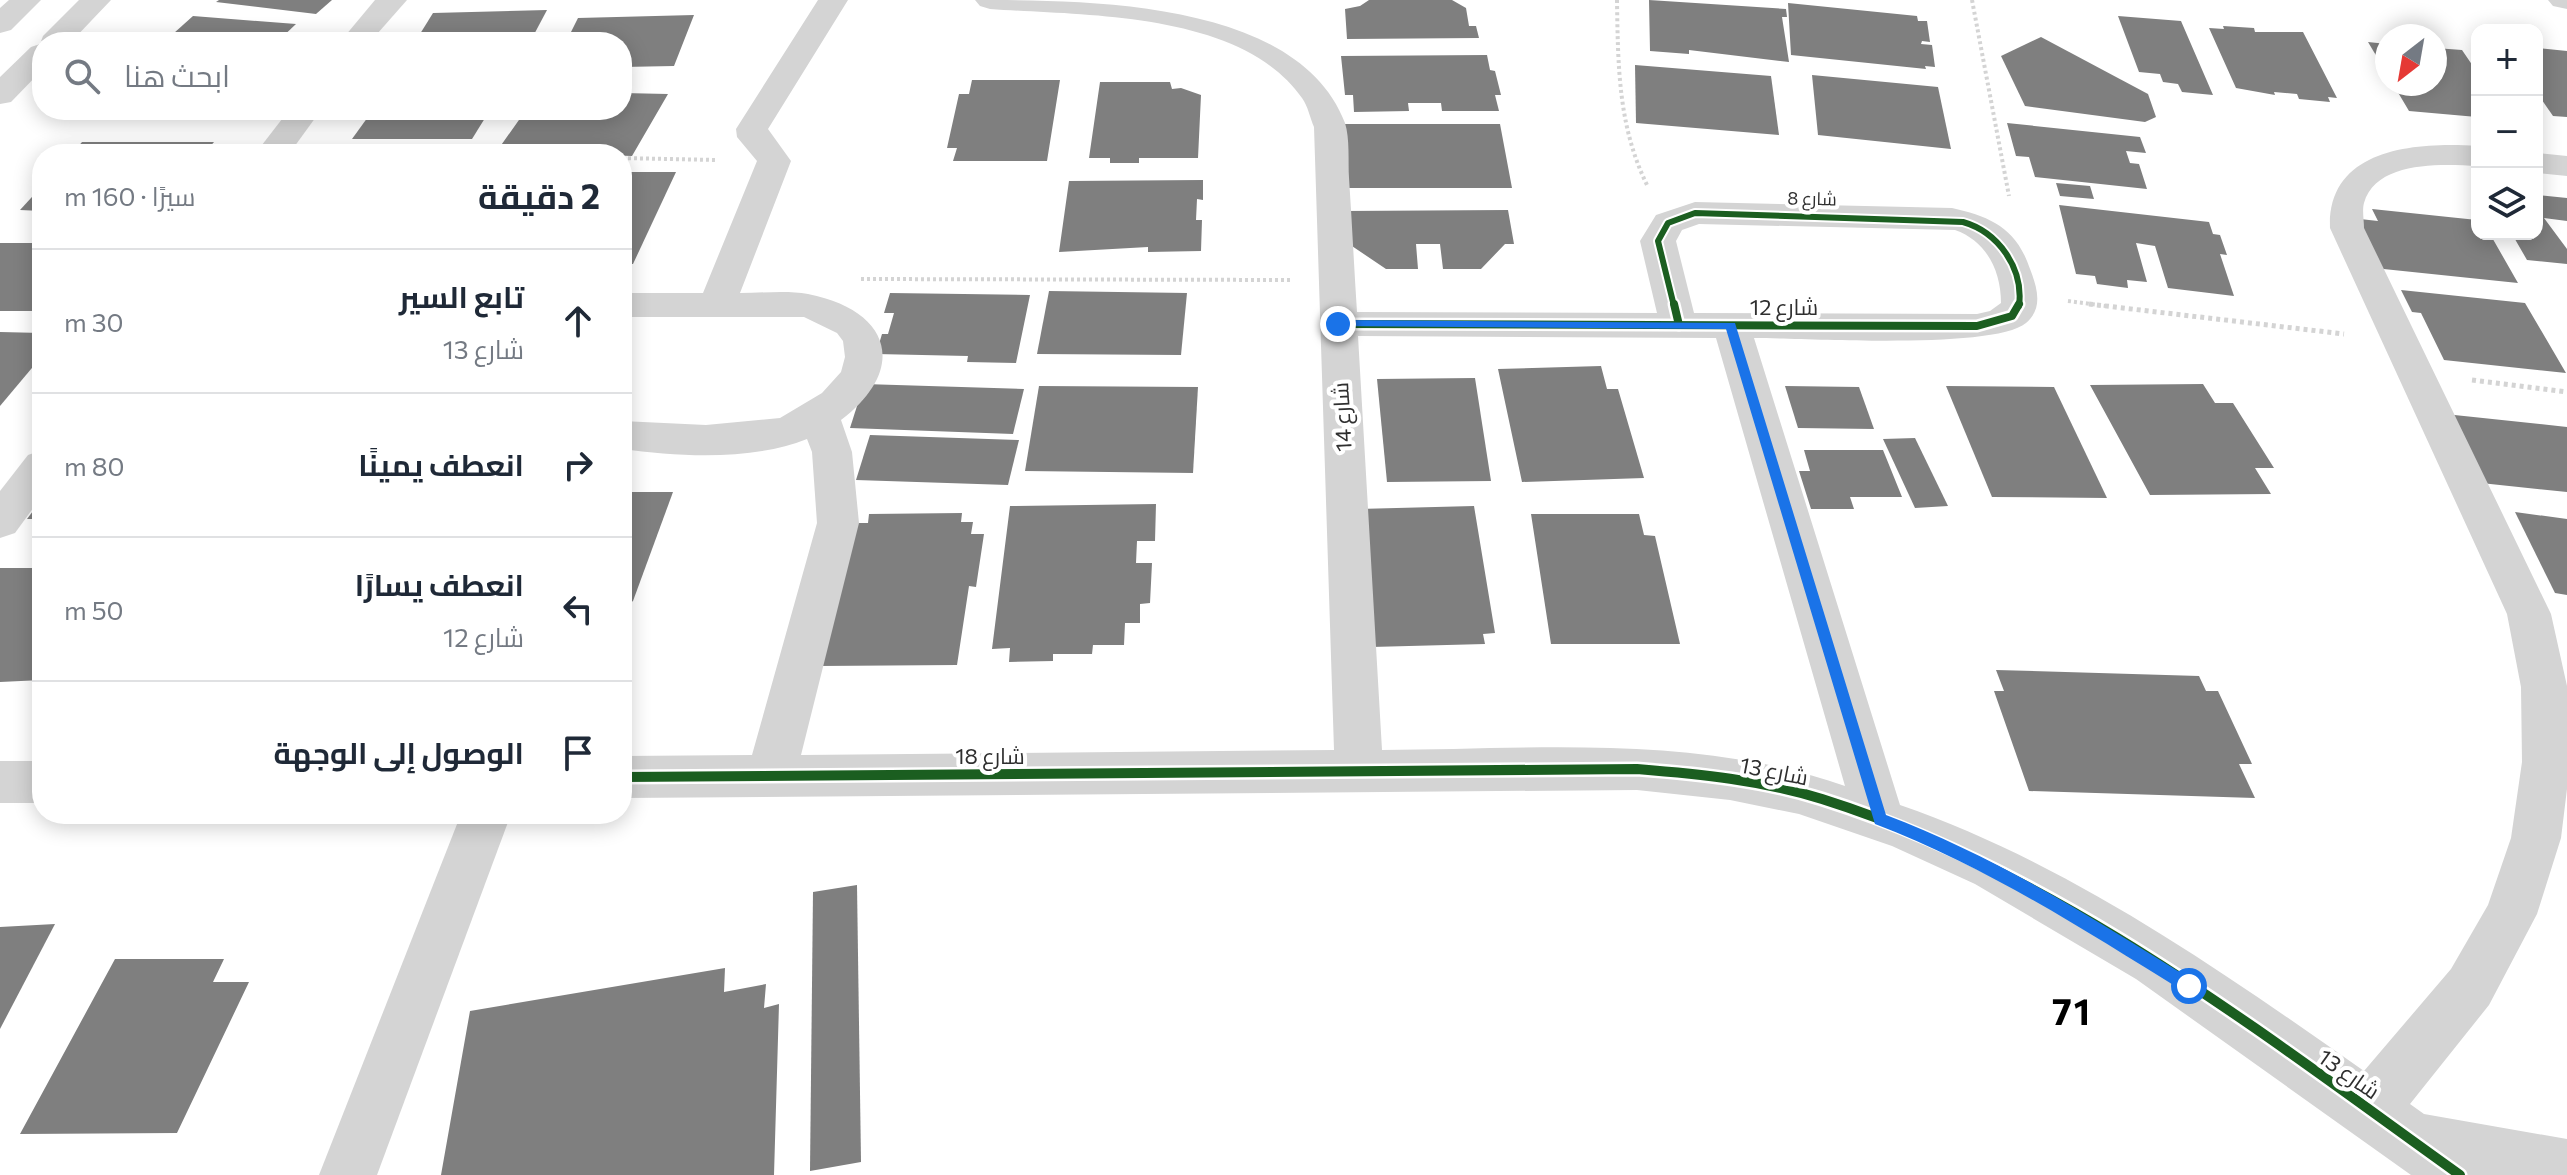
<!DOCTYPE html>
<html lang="ar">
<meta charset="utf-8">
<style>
body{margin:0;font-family:Commissioner,Cairo,sans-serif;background:#f6f6f7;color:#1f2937;direction:rtl}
.controls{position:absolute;right:24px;top:24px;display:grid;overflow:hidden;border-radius:16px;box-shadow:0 4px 20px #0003}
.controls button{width:72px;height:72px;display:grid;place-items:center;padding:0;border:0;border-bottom:2px solid #e0e1e3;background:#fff;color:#1f2937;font:40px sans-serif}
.compass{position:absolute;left:2375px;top:24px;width:72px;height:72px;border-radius:50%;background:#fff;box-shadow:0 4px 20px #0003;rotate:211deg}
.stop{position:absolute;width:24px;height:24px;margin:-18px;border:6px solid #1a73e8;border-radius:50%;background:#fff}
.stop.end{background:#1a73e8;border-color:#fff;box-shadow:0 2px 8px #0008}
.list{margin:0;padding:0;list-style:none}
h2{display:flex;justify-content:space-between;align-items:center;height:104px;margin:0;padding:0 32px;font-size:34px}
h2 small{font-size:26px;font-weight:400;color:#747a83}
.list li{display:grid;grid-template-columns:52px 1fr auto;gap:24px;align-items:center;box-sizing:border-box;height:144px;padding:0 32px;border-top:2px solid #e0e1e3}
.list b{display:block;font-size:30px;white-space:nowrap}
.list p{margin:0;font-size:26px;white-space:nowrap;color:#747a83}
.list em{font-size:26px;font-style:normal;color:#747a83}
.icon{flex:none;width:44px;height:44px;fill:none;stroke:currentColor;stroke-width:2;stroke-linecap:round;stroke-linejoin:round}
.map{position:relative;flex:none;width:2567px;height:1175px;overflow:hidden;direction:ltr}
.search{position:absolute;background:#fff;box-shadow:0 4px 20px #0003;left:32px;top:32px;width:600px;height:88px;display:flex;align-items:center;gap:20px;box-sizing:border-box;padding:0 28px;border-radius:32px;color:#747a83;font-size:30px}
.panel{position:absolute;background:#fff;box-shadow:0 4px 20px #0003;left:32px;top:144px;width:600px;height:680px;border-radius:32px;direction:rtl}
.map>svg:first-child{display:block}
.building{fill:#7f7f7f}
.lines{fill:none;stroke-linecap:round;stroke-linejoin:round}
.path-far1{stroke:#d4d4d4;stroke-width:4;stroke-dasharray:3 3;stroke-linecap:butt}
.path{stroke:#d4d4d4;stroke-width:5;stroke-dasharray:4 4;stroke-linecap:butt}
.minor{fill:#d4d4d4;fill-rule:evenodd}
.tertiary{fill:#d4d4d4;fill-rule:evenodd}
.cycleway-far2-casing{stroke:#fff;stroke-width:10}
.cycleway-far1-casing{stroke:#fff;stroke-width:13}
.cycleway-casing{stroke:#fff;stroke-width:15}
.cycleway-far2{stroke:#1b5e20;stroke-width:6}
.cycleway-far1{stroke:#1b5e20;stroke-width:8}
.cycleway{stroke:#1b5e20;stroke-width:10}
.route{fill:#1a73e8}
.labels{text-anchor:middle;stroke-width:8;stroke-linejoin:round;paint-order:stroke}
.far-street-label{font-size:18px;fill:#2f2f2f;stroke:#fff}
.street-label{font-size:22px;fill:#2f2f2f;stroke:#fff}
.near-district-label{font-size:36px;font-weight:bold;letter-spacing:2px;fill:#000;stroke:#fff}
</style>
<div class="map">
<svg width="2567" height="1175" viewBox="0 0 2567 1175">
<rect width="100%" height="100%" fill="#fff"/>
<g class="building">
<path d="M 219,0 L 332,0 L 316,14 L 216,2 Z"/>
<path d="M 1369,0 L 1452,0 L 1466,8 L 1469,26 L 1476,26 L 1479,38 L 1347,39 L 1345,9 L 1360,6 Z"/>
<path d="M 1649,0 L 1786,9 L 1787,17 L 1782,17 L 1789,62 L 1689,50 L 1689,54 L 1650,51 Z"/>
<path d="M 1788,3 L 1917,16 L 1918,21 L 1927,21 L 1930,42 L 1922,41 L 1921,44 L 1932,45 L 1935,67 L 1925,66 L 1926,69 L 1791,55 Z"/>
<path d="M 547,10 L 530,42 L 415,42 L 433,13 Z"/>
<path d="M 694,15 L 674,66 L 622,67 L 622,42 L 566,42 L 578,18 Z"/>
<path d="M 193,16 L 296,24 L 277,42 L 164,42 Z"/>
<path d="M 2118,16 L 2181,21 L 2213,95 L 2182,92 L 2178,84 L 2163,82 L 2160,74 L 2139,72 Z"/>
<path d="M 2223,26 L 2254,28 L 2255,32 L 2303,32 L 2337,98 L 2328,97 L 2330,102 L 2299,99 L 2297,94 L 2274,92 L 2275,95 L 2236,88 L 2209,28 L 2224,29 Z"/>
<path d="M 2041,37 L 2148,94 L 2156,117 L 2145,122 L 2025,106 L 2001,56 Z"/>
<path d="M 2368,42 L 2387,44 L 2387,74 Z"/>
<path d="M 2435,48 L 2462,50 L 2477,72 L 2477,117 L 2409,111 L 2393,84 L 2435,84 Z"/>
<path d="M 2537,48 L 2567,51 L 2567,117 L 2553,116 L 2537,93 Z"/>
<path d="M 1487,55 L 1490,70 L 1495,71 L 1501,95 L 1495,95 L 1499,111 L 1442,111 L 1441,103 L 1408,103 L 1409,111 L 1354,112 L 1353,95 L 1345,95 L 1341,56 Z"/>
<path d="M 1635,65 L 1771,76 L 1779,135 L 1636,123 Z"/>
<path d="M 1812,75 L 1938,87 L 1951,149 L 1818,135 Z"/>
<path d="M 972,80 L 1060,80 L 1047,161 L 953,161 L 957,148 L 947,148 L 959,94 L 969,94 Z"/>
<path d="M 1100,82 L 1170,82 L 1172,89 L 1181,88 L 1201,95 L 1198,158 L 1139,158 L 1139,163 L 1110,163 L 1110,158 L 1089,158 Z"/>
<path d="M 622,93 L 668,94 L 632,156 L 497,151 L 526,110 L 622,110 Z"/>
<path d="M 373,110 L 490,110 L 472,139 L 352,139 Z"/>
<path d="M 2007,123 L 2140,137 L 2146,153 L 2126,151 L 2130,163 L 2139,164 L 2147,189 L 2035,177 L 2029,157 L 2016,156 Z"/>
<path d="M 1337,124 L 1500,124 L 1512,188 L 1340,188 Z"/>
<path d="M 82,142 L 214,142 L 204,154 L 72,154 Z"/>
<path d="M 622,172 L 676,172 L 633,264 L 622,264 Z"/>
<path d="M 1203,180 L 1203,200 L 1197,199 L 1196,220 L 1202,220 L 1201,251 L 1148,252 L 1148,247 L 1059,252 L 1069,181 Z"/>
<path d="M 2056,183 L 2090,186 L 2094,199 L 2060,196 Z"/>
<path d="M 42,186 L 42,211 L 20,210 Z"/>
<path d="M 2537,195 L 2567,198 L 2567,221 L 2544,218 L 2567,249 L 2567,264 L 2527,260 L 2512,234 L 2537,234 Z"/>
<path d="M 2059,205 L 2209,222 L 2213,234 L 2220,235 L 2227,255 L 2220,254 L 2234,296 L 2168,288 L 2155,246 L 2136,243 L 2147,282 L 2127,280 L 2128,288 L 2097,284 L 2095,276 L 2076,274 Z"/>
<path d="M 2372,209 L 2477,220 L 2477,234 L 2490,234 L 2518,283 L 2374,268 L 2351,218 L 2378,221 Z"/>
<path d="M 1508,210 L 1514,244 L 1505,244 L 1481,269 L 1443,269 L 1440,244 L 1416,244 L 1418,269 L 1386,269 L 1346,242 L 1344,211 Z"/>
<rect x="0" y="243" width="42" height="68"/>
<path d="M 2401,290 L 2525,303 L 2566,373 L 2444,360 L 2421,313 L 2412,312 Z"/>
<path d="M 1049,291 L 1187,293 L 1181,355 L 1037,354 Z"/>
<path d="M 890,293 L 1030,295 L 1016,363 L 967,362 L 968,356 L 876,354 L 882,334 L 888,334 L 894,313 L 884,313 Z"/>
<path d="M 0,332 L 42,333 L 42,356 L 0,406 Z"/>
<path d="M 1601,366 L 1607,389 L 1618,389 L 1644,478 L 1522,482 L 1498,369 Z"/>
<path d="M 1475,378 L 1491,481 L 1387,482 L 1377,379 Z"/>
<path d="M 864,384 L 1024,389 L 1013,434 L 850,428 Z"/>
<path d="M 2203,384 L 2215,403 L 2233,403 L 2274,468 L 2255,468 L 2271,494 L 2150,495 L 2090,385 Z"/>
<path d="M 1039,386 L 1198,387 L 1193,473 L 1025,471 Z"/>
<path d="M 1785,386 L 1859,387 L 1874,429 L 1798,428 Z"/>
<path d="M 1946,386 L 2054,387 L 2107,498 L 1992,497 Z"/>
<path d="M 2445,414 L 2567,427 L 2567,492 L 2481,483 Z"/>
<path d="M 870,435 L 1019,440 L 1008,485 L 856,480 Z"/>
<path d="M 1915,438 L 1948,506 L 1915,508 L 1883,439 Z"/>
<path d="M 1804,450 L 1883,450 L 1902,497 L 1850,497 L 1854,509 L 1811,509 L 1799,471 L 1810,471 Z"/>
<path d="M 622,492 L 673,492 L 633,601 L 622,609 Z"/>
<path d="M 42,499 L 42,519 L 27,519 Z"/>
<path d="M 1156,504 L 1155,541 L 1137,541 L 1136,563 L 1152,563 L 1150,603 L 1140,604 L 1140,623 L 1125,623 L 1124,645 L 1093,645 L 1092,654 L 1053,654 L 1053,661 L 1009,662 L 1010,648 L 992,649 L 1010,506 Z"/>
<path d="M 1474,506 L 1495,633 L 1483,634 L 1485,644 L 1371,647 L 1358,509 Z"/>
<path d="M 2515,512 L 2567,519 L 2567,595 L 2555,593 Z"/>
<path d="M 962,513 L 961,522 L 973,522 L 971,534 L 984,534 L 976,587 L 969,586 L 957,665 L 818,666 L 852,523 L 868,523 L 869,514 Z"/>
<path d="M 1531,514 L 1639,514 L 1644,535 L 1655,536 L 1680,644 L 1551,644 Z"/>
<path d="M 0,568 L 42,568 L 42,680 L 0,682 Z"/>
<path d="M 1996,670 L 2199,676 L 2206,691 L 2218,691 L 2252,764 L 2239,764 L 2255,798 L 2029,791 L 1994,691 L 2004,691 Z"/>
<path d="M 857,885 L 861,1162 L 810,1171 L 813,892 Z"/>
<path d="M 55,924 L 0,1029 L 0,927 Z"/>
<path d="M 115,959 L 224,959 L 213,982 L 249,982 L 177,1133 L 20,1134 Z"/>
<path d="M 725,968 L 724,992 L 766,984 L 764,1008 L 779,1004 L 774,1175 L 441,1175 L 470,1011 Z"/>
</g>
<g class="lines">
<g class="path-far1">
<path d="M 1617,0 C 1618,66 1618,127 1648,187"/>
<path d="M 1972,0 L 2009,196"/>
<path d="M 330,152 L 449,154"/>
<path d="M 622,158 L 717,160"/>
<path d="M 861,279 L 1291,280"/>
<path d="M 2068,301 L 2106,306"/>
</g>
<g class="path">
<path d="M 2089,304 L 2344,334"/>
<path d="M 2472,380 L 2567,392"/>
</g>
<g class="minor">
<path d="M 9,0 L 41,0 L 11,30 L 0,33 L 0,8 Z"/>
<path d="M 79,0 L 111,0 L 71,42 L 42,42 L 42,70 L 11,102 L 0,104 L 0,77 L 31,47 L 40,44 L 43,36 Z"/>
<path d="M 375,0 L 407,0 L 370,42 L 340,42 Z"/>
<path d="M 818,0 L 848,0 L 768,129 L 791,161 L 740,293 C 762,293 787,290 808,294 C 889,310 910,367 841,420 L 852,452 L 859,523 L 801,755 L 1334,750 L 1314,127 C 1310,118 1308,106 1302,98 C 1241,11 1085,16 990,9 L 980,6 L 975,0 C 1089,0 1298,0 1345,123 C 1350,139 1348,161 1349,178 C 1352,222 1354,267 1357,312 L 1657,313 L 1640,241 L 1656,215 L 1695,202 L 1952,208 C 1987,216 2013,226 2027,261 C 2035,282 2046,306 2026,323 C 1994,350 1804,338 1754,338 L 1900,805 C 2068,863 2220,970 2364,1071 L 2451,969 L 2488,905 L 2511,838 L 2522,762 L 2521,687 L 2507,614 L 2330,228 C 2327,148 2416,142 2477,146 L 2477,166 C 2443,164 2376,160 2364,203 C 2362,210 2364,220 2364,228 L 2551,614 L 2567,686 L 2567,789 L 2561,838 L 2537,914 L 2489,1005 L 2410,1104 L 2424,1114 L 2567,1139 L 2567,1175 L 2411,1175 L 2136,979 L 1975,884 L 1892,846 L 1799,814 L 1730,800 L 1637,790 L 622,798 L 622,756 L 752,755 L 817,523 L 812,452 L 807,439 C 751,461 681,457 622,449 L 622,421 L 706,425 L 780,418 L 822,393 L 841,372 L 845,357 L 843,341 L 837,333 L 804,317 L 622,317 L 622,293 L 703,293 L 757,161 L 737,137 L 736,129 ZM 1699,224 L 1955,230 C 1986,241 2001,270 2001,303 L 1990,311 L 1977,314 L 1694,313 L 1676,241 L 1682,230 ZM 1358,336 L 1716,338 L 1845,786 C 1697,734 1536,749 1382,750 Z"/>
<path d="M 289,110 L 321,110 L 289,154 L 255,154 Z"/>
<path d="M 2537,153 L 2567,156 L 2567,176 L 2537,173 Z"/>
<path d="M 42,450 L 42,496 L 15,533 L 0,538 L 0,491 L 28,455 Z"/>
<rect x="0" y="761" width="42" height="42"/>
<path d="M 461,814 L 511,814 L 377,1175 L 319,1175 Z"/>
</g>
<path class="tertiary" d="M 2548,0 L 2567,0 L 2567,9 L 2553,6 Z"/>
<defs>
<path id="cycleway-far2" d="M 1674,306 L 1658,241 L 1668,223 L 1695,213 L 1963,222 C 1998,232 2024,268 2019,306"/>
<g id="cycleway-far1">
<path d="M 1674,304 L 1679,325"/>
<path d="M 1338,324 L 1977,326 L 2012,316 L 2019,304"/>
</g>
<path id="cycleway" d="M 622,777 L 1637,769 C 1699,774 1762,780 1822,799 C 2060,874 2260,1032 2460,1175"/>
</defs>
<use href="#cycleway-far2" class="cycleway-far2-casing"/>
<use href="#cycleway-far1" class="cycleway-far1-casing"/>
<use href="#cycleway" class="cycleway-casing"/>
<use href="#cycleway-far2" class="cycleway-far2"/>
<use href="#cycleway-far1" class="cycleway-far1"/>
<use href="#cycleway" class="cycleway"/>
</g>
<path class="route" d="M 1338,320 L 1735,323 L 1886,815 C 1997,857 2094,919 2194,981 L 2194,991 L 2183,991 C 2081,928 1987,867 1875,824 L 1726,329 L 1334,326 Z"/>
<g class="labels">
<g class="far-street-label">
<text transform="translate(1812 199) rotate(1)" y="6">شارع 8</text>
</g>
<g class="street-label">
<text x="1784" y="315">شارع 12</text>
<text transform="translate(1342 417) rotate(-93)" y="8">شارع 14</text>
<text x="990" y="764">شارع 18</text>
<text transform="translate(1774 771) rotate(11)" y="8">شارع 13</text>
<text transform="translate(2349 1074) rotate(35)" y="8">شارع 13</text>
</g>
<g class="near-district-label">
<text x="2072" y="1025">71</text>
</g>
</g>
</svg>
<div class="controls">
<button>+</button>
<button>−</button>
<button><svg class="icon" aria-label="layers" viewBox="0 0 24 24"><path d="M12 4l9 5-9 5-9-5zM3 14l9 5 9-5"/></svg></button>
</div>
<svg class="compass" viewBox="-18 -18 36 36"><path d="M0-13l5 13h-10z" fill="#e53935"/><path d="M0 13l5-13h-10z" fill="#747a83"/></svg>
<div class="stop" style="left:2189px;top:986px"></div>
<div class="stop end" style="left:1338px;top:324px"></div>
<div class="search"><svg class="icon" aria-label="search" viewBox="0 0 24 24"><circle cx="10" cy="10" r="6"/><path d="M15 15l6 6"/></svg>ابحث هنا</div>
<section class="panel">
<h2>2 دقيقة<small>سيرًا · 160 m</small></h2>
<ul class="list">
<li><svg class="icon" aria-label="ahead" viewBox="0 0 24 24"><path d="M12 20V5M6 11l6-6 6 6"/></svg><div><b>تابع السير</b><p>شارع 13</p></div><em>30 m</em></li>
<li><svg class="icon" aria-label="right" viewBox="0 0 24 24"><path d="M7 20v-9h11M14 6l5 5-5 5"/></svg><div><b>انعطف يمينًا</b></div><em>80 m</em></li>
<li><svg class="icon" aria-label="left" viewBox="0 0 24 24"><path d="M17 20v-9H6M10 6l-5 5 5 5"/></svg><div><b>انعطف يسارًا</b><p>شارع 12</p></div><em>50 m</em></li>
<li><svg class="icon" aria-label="arrive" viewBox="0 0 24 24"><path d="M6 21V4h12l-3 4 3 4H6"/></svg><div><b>الوصول إلى الوجهة</b></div></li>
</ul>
</section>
</div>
